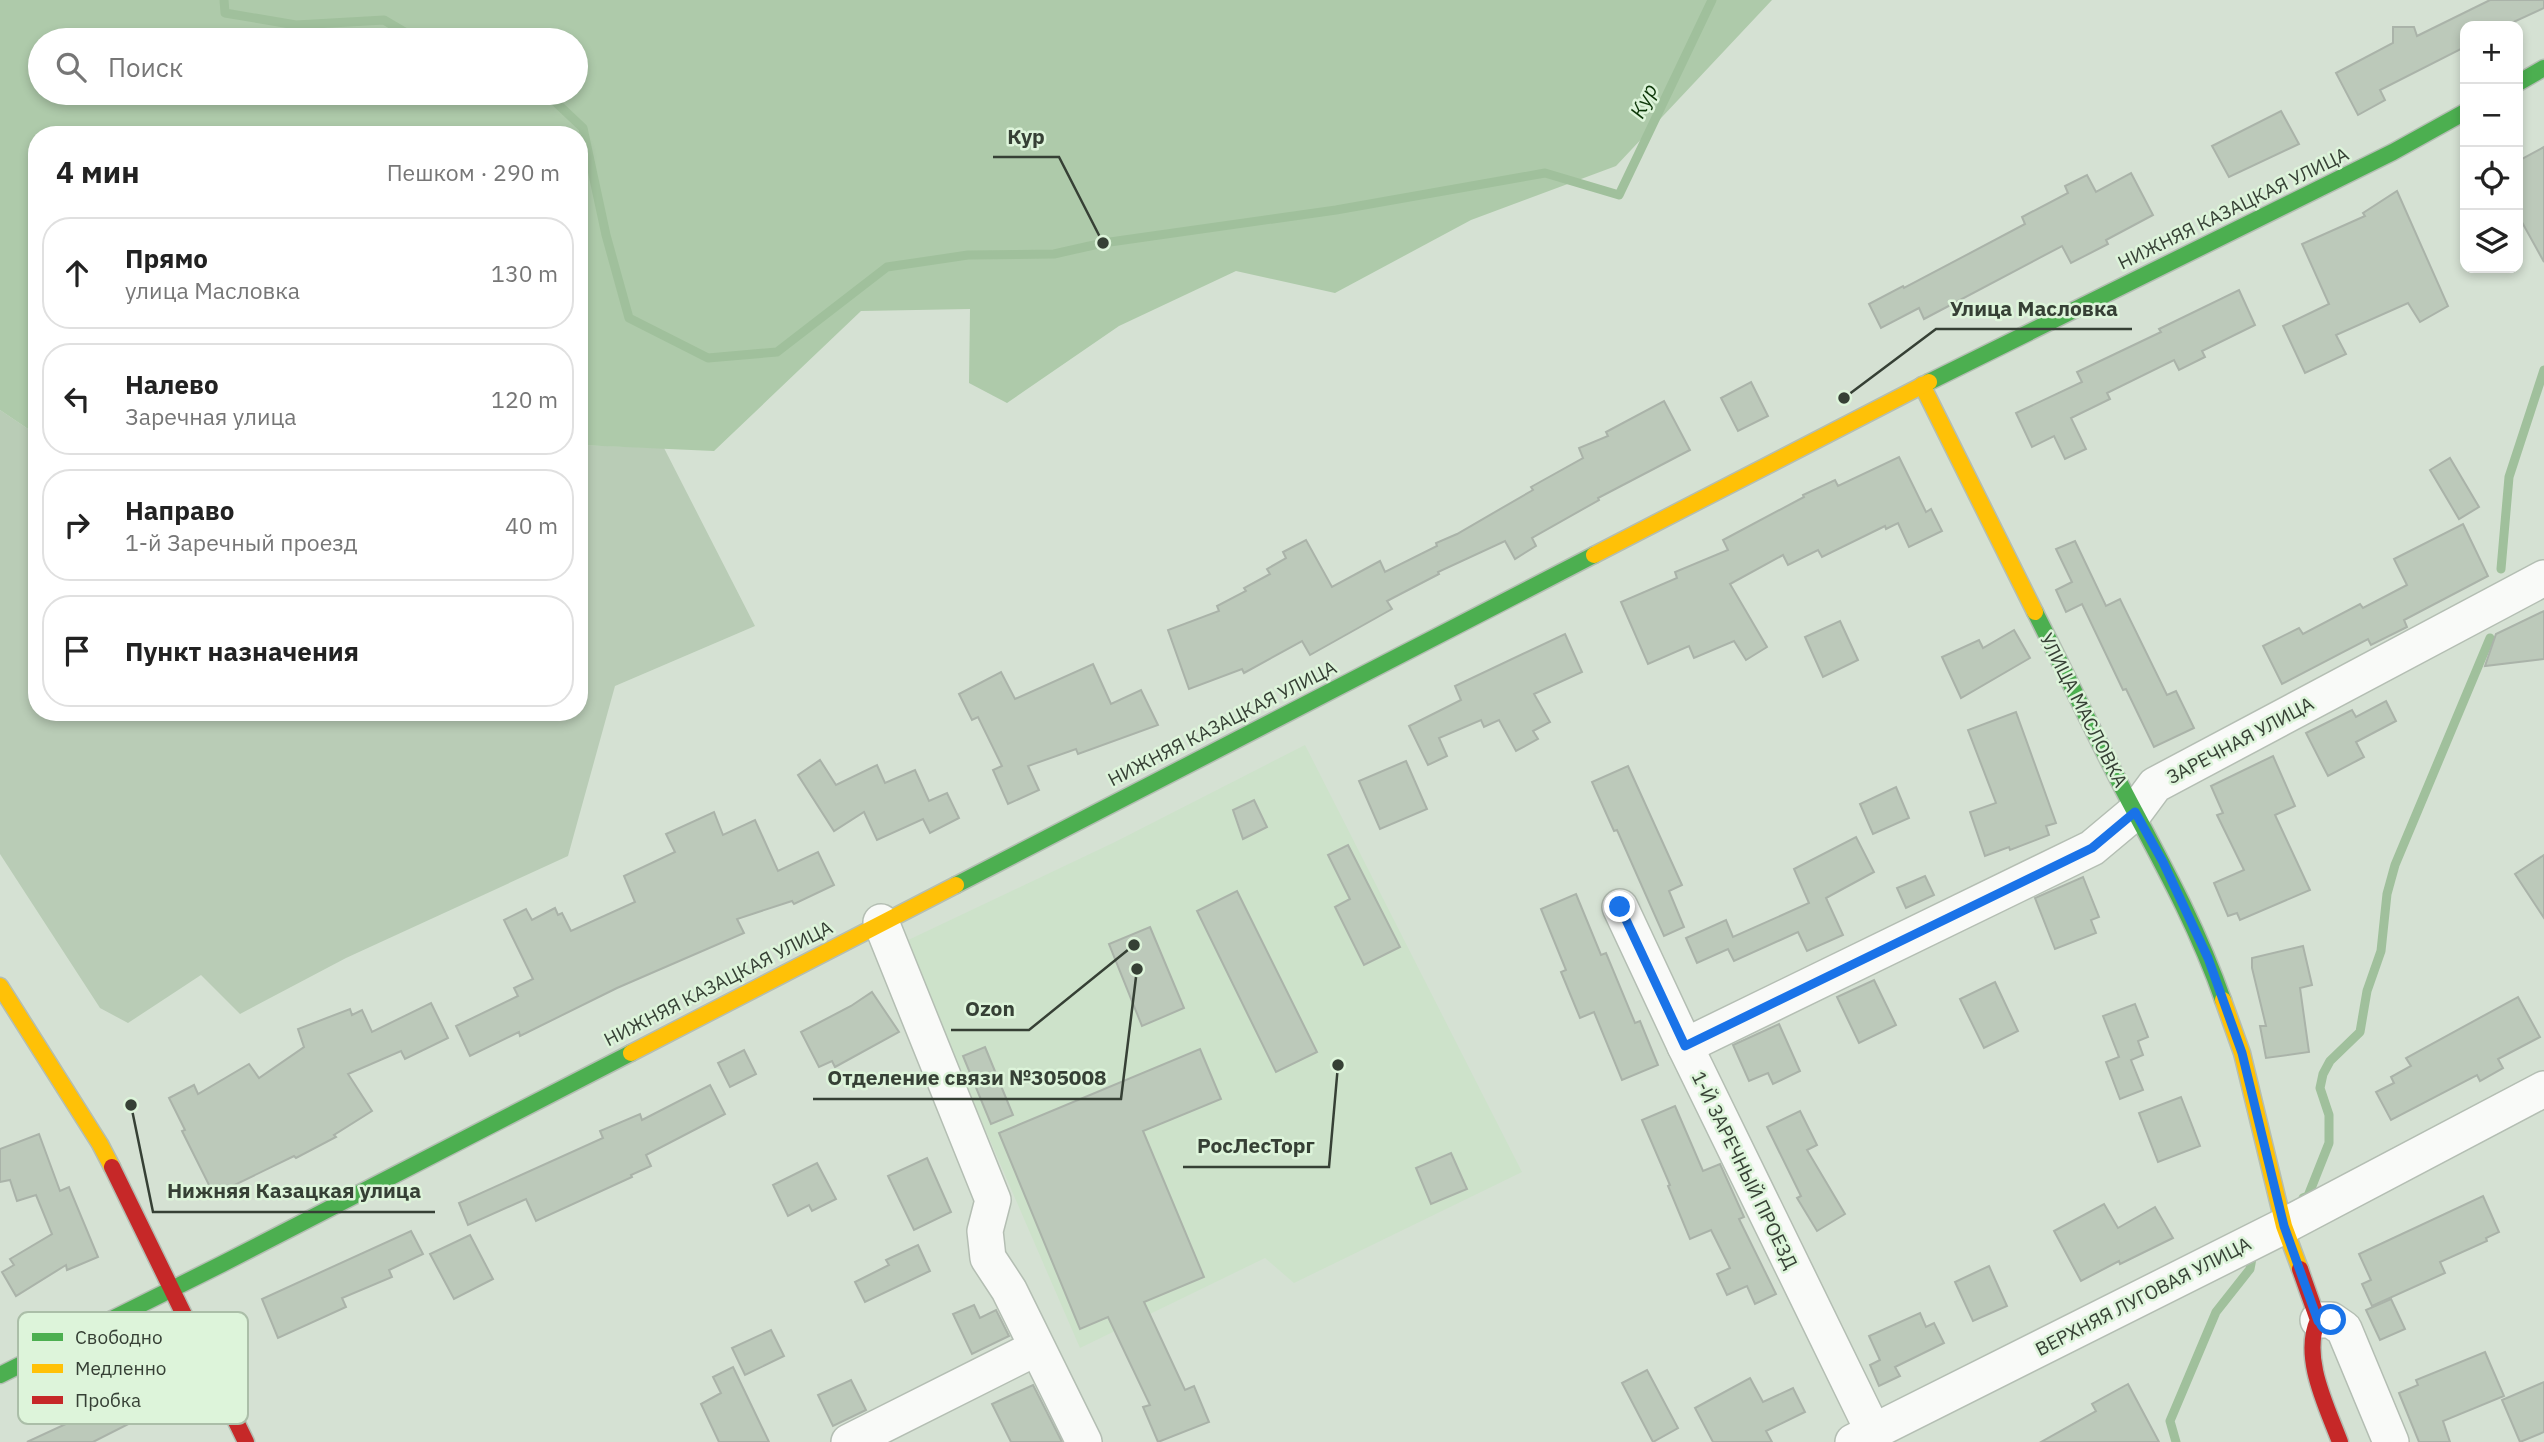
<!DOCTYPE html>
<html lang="ru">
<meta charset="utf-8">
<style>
body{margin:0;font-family:"IBM Plex Sans",sans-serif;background:#f2f2f2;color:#222}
.controls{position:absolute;right:21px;top:21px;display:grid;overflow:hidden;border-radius:14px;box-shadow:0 4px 10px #0003}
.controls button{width:63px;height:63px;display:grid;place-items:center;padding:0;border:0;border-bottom:2px solid #e0e0e0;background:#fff;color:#222;font:35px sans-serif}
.stop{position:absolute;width:21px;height:21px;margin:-16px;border:5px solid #1a73e8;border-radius:50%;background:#fff}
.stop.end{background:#1a73e8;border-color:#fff;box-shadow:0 2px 7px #0008}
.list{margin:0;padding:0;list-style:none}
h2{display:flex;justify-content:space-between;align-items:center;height:91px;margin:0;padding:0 28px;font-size:30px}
h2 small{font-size:23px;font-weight:400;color:#767676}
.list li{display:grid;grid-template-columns:46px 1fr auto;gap:21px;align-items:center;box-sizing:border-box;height:112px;margin:0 14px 14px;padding:0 14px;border:2px solid #e0e0e0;border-radius:28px}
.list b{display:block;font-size:26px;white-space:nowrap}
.list p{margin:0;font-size:23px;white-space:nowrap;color:#767676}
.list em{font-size:23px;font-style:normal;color:#767676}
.icon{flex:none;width:38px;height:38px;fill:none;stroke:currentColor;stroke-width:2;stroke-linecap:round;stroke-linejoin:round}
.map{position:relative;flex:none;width:2544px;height:1442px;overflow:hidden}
.search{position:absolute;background:#fff;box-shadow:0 4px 10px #0003;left:28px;top:28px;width:560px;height:77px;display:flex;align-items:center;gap:18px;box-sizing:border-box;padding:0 24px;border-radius:38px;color:#767676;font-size:26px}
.panel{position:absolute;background:#fff;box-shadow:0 4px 10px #0003;left:28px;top:126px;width:560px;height:595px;border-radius:28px}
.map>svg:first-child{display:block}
.built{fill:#cde2ca}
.green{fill:#b9ccb6}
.forest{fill:#aecaaa;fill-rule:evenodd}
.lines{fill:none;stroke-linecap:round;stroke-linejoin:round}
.stream{stroke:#a0c09c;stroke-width:9}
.building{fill:#bcc9ba;stroke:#aab3a9;stroke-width:2}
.street-casing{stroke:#b4beb3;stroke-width:38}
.fast-casing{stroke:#b4beb3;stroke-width:19}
.slow-casing{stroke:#b4beb3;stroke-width:19}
.jam-casing{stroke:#b4beb3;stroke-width:19}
.street{stroke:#f9faf8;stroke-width:35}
.fast{stroke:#4caf50;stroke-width:16}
.slow{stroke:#ffc107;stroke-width:16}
.jam{stroke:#c62828;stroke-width:16}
.route{stroke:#1a73e8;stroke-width:9}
.labels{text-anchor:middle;stroke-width:5;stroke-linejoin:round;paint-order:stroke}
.street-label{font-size:19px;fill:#364035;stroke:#ddf4da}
.water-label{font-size:21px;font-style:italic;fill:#0c3608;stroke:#ddf4da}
.key{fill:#ddf4da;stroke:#abbea8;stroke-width:2}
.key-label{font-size:19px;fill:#364035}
.leader{fill:none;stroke:#364035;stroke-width:2.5}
.callout-dot{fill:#364035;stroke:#ddf4da;stroke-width:2.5}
.callout-label{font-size:21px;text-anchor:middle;font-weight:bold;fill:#364035;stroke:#ddf4da;stroke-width:5;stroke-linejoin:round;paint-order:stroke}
</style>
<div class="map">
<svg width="2544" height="1442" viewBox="0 0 2544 1442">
<rect width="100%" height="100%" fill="#d5e1d3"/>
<path class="built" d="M 1305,745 L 1522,1172 L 1294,1283 L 1265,1258 L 1080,1348 L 904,942 L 1115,842 Z"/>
<path class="green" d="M 0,410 L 37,435 L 37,712 L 579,712 L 579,445 L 664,448 L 755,626 L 615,686 L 568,856 L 346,958 L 240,1014 L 201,975 L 128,1023 L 100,1008 L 0,854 Z"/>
<path class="forest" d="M 0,0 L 1772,0 L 1616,166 L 1471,220 L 1335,293 L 1236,271 L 1119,326 L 1007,403 L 969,383 L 970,309 L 861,311 L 714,451 L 579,445 L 579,135 L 37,135 L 37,435 L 0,410 ZM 40,40 L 576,40 L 576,93 L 40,93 Z"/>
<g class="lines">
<g class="stream">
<path d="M 224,0 L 225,13 L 296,25 L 384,20 L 418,40"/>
<path d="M 546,93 L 583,128 L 606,235 L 629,318 L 708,358 L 777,352 L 887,267 L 968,255 L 1054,254 L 1103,243 L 1336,210 L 1545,173 L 1619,195 L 1712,0"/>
<path d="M 2501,569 L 2509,477 L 2544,370"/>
<path d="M 2303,1198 L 2308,1196 L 2329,1143 L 2329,1115 L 2320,1088 L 2323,1074 L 2330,1061 L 2360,1032 L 2367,991 L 2381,951 L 2387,894 L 2395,865 L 2490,638"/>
<path d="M 2176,1442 L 2170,1421 L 2216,1312 L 2250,1269 L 2253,1253"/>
</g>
</g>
<g class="building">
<path d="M 2490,0 L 2544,0 L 2544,8 L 2505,26 L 2465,26 L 2465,47 L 2380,90 L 2385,100 L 2358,115 L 2336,73 L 2393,43 L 2393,27 L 2414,27 L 2417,36 Z"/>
<path d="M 2281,111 L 2299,144 L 2229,177 L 2212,146 Z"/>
<path d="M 2544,147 L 2544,262 L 2518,215 L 2518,161 Z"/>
<path d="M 2131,173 L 2153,215 L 2106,240 L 2108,244 L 2071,263 L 2062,246 L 1924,319 L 1919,308 L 1881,328 L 1869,304 L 1903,286 L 1904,288 L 2025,224 L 2022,217 L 2068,193 L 2065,186 L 2087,175 L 2096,192 Z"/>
<path d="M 2397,191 L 2448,306 L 2420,322 L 2408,303 L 2336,335 L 2346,354 L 2305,373 L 2283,326 L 2329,304 L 2302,244 L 2365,216 L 2363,213 Z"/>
<path d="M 2239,290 L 2255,325 L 2202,351 L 2205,357 L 2179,370 L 2174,360 L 2107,393 L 2110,399 L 2071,418 L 2086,449 L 2065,459 L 2054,436 L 2032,447 L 2016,413 L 2082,382 L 2077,372 L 2161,332 L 2159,329 Z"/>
<path d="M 1751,382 L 1768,416 L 1738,431 L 1721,398 Z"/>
<path d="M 1664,401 L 1690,450 L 1598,498 L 1599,500 L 1532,538 L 1536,546 L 1515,559 L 1505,541 L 1438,572 L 1439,574 L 1387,601 L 1392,609 L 1310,655 L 1302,641 L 1244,673 L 1242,669 L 1189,689 L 1168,630 L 1219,611 L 1217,606 L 1246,591 L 1244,588 L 1270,574 L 1267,569 L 1286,558 L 1283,552 L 1306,540 L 1332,587 L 1380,561 L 1385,572 L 1437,546 L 1436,543 L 1457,534 L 1533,490 L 1531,487 L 1583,458 L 1579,448 L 1608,436 L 1606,432 Z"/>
<path d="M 1899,457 L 1926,512 L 1931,509 L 1942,531 L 1909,547 L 1898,523 L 1886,529 L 1885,526 L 1822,557 L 1818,550 L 1788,565 L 1783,555 L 1730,584 L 1767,647 L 1746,660 L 1734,641 L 1694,658 L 1689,646 L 1648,664 L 1621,602 L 1677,578 L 1675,572 L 1728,550 L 1723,540 L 1804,497 L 1803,495 L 1835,480 L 1838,486 Z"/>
<path d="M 2450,458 L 2479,507 L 2459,519 L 2430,470 Z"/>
<path d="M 2463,524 L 2488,576 L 2404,620 L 2407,627 L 2371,645 L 2368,639 L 2282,684 L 2263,646 L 2299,628 L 2303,634 L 2360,604 L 2363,608 L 2407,585 L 2394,559 Z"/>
<path d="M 2075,541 L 2106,606 L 2120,599 L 2167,695 L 2176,691 L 2194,728 L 2154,747 L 2126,689 L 2123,690 L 2082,604 L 2066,612 L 2056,590 L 2072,582 L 2056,549 Z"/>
<path d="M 2544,611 L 2544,659 L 2485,666 L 2496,634 Z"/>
<path d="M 1840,621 L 1858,660 L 1823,677 L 1805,637 Z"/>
<path d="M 2014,630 L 2030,658 L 1961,698 L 1942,657 L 1979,640 L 1983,648 Z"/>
<path d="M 1565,634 L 1582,672 L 1534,694 L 1550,722 L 1533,731 L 1538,739 L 1516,751 L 1499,720 L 1484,727 L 1481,720 L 1439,738 L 1447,756 L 1428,765 L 1409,726 L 1461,700 L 1455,686 Z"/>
<path d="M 1093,664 L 1111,704 L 1141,690 L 1158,725 L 1078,754 L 1076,749 L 1028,766 L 1039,790 L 1008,804 L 993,770 L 1002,766 L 978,717 L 972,720 L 959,694 L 1001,672 L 1015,699 Z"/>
<path d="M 2386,701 L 2396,721 L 2356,742 L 2364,757 L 2328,776 L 2306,733 L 2352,710 L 2356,717 Z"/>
<path d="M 2016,712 L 2056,823 L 2046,826 L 2049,835 L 2010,850 L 2009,847 L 1985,856 L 1970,812 L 1996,803 L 1968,730 Z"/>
<path d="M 2273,756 L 2295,806 L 2275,815 L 2310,890 L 2240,920 L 2237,913 L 2228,916 L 2214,883 L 2244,870 L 2217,815 L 2223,813 L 2211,786 Z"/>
<path d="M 820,760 L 836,785 L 877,765 L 885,783 L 915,770 L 929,801 L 947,793 L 959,818 L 930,833 L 923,819 L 877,840 L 864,812 L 834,831 L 798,775 Z"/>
<path d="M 1406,761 L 1427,809 L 1380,829 L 1359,781 Z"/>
<path d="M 1628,766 L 1682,885 L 1669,891 L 1684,927 L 1664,936 L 1617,830 L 1614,831 L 1592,782 Z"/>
<path d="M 1896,787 L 1909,818 L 1873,834 L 1860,804 Z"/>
<path d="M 1254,800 L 1267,827 L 1243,839 L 1233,810 Z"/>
<path d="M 714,812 L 723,835 L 755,820 L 778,871 L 818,852 L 834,885 L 794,904 L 792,901 L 737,919 L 744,933 L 617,988 L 520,1036 L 519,1032 L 470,1056 L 456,1026 L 518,996 L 514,988 L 533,979 L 504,920 L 526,909 L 532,920 L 555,908 L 558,915 L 562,913 L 571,931 L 635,902 L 624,876 L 675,852 L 666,834 Z"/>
<path d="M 1856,837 L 1874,872 L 1826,898 L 1843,935 L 1807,951 L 1798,932 L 1734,961 L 1728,949 L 1697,963 L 1686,938 L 1726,920 L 1733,937 L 1809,903 L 1794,869 Z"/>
<path d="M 1348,845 L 1400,947 L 1364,965 L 1335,907 L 1350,899 L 1328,855 Z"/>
<path d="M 2544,855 L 2544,918 L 2515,874 Z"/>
<path d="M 1925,876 L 1934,895 L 1906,908 L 1897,888 Z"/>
<path d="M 2083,877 L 2099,917 L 2091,920 L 2096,933 L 2055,949 L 2035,898 Z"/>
<path d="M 1237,891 L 1317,1052 L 1276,1072 L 1197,911 Z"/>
<path d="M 1576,894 L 1601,955 L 1606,953 L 1635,1023 L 1640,1021 L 1658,1065 L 1622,1080 L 1594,1012 L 1580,1018 L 1561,972 L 1566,970 L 1541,909 Z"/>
<path d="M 1150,927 L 1184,1008 L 1142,1026 L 1109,944 Z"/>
<path d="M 2303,946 L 2312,985 L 2300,988 L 2309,1052 L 2266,1058 L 2260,1026 L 2266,1026 L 2252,968 L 2252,958 Z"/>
<path d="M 1874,980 L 1896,1025 L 1859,1043 L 1837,997 Z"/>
<path d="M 1995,982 L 2018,1031 L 1984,1048 L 1960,999 Z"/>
<path d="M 872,992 L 899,1032 L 835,1067 L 832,1061 L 819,1067 L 801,1032 L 851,1006 Z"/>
<path d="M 2518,997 L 2540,1037 L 2498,1059 L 2503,1068 L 2480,1081 L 2477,1075 L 2391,1120 L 2376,1092 L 2394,1083 L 2391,1077 L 2411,1066 L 2406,1058 Z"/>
<path d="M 431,1003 L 448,1038 L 405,1059 L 401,1051 L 348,1074 L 372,1111 L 334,1135 L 336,1137 L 296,1158 L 294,1156 L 214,1195 L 182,1131 L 185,1130 L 169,1098 L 194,1085 L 198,1094 L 249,1064 L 259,1078 L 304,1047 L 298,1029 L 350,1009 L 352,1015 L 362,1010 L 372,1032 Z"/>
<path d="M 2135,1004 L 2148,1037 L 2138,1041 L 2143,1055 L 2131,1060 L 2143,1090 L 2120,1099 L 2106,1062 L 2119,1057 L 2103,1016 Z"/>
<path d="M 1779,1024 L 1800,1071 L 1773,1084 L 1768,1073 L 1749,1081 L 1733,1045 Z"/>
<path d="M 985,1047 L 1013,1115 L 991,1124 L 963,1056 Z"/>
<path d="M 1200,1049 L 1221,1099 L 1143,1131 L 1204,1277 L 1144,1302 L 1185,1390 L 1194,1386 L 1209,1422 L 1158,1442 L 1143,1407 L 1150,1405 L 1108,1317 L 1080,1329 L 999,1133 Z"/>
<path d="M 744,1050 L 756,1074 L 730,1087 L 718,1063 Z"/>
<path d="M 710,1085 L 725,1114 L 646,1155 L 651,1166 L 631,1175 L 632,1177 L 536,1221 L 526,1199 L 468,1225 L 459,1203 L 603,1138 L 600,1131 L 640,1114 L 642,1120 Z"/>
<path d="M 2181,1097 L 2200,1146 L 2158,1162 L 2139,1113 Z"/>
<path d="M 1675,1106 L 1703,1171 L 1720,1164 L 1744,1217 L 1739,1219 L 1776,1294 L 1755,1304 L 1747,1286 L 1727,1295 L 1717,1274 L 1730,1268 L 1711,1230 L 1690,1239 L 1668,1186 L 1670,1185 L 1642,1120 Z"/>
<path d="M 1800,1111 L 1817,1145 L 1807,1150 L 1845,1214 L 1817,1231 L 1797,1198 L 1801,1196 L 1767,1127 Z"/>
<path d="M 39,1134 L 60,1191 L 69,1187 L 98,1257 L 67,1270 L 66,1265 L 16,1296 L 2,1272 L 14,1265 L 10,1259 L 52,1234 L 36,1195 L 17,1201 L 10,1180 L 0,1182 L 0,1149 Z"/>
<path d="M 1451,1153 L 1467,1189 L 1431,1204 L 1416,1168 Z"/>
<path d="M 927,1158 L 951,1212 L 914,1230 L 888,1176 Z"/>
<path d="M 817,1163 L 836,1199 L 812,1211 L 809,1205 L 788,1216 L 773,1185 Z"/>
<path d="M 2483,1196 L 2499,1232 L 2486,1238 L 2487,1241 L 2440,1262 L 2445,1273 L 2372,1306 L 2362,1284 L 2371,1280 L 2359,1254 Z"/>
<path d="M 2104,1204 L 2118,1228 L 2155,1207 L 2173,1238 L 2120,1264 L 2119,1261 L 2081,1281 L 2054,1231 Z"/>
<path d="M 411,1231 L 423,1254 L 389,1270 L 392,1277 L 342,1298 L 346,1307 L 278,1338 L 262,1299 Z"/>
<path d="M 470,1235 L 493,1279 L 454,1299 L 430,1254 Z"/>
<path d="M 918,1245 L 930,1271 L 865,1302 L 855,1282 L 889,1265 L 886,1260 Z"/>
<path d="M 1989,1266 L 2007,1306 L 1973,1321 L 1955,1282 Z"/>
<path d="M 2391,1299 L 2405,1329 L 2380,1340 L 2366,1310 Z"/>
<path d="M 974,1305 L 980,1318 L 996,1310 L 1009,1336 L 972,1354 L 953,1314 Z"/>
<path d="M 1920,1313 L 1926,1327 L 1934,1323 L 1944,1343 L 1895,1367 L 1900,1376 L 1879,1386 L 1870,1365 L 1880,1360 L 1869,1336 Z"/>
<path d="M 771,1330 L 784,1356 L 745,1375 L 732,1348 Z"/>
<path d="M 2485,1352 L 2504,1396 L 2443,1421 L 2450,1442 L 2419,1442 L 2399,1393 L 2418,1385 L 2416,1380 Z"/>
<path d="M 733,1367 L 769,1442 L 719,1442 L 701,1404 L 721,1393 L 713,1377 Z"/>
<path d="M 133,1369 L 154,1411 L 93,1442 L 27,1442 L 107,1405 L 98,1387 Z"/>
<path d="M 1647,1370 L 1678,1428 L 1653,1442 L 1622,1383 Z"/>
<path d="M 1750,1378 L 1763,1402 L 1793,1388 L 1805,1412 L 1766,1431 L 1772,1442 L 1713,1442 L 1695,1408 Z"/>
<path d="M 851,1380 L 866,1410 L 833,1426 L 818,1395 Z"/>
<path d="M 2544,1382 L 2544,1432 L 2520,1442 L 2502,1400 Z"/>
<path d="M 2128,1384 L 2159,1442 L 2041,1442 L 2096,1411 L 2092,1404 Z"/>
<path d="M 1033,1385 L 1062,1442 L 1011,1442 L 992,1404 Z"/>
</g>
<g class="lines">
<defs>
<g id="street">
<path d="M 1620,907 L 1685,1046 L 1873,1431"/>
<path d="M 881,922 L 993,1200 L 985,1231 L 988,1258 L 1009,1290 L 1084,1442"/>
<path d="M 1685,1046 L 2092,848 L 2135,812 L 2155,785 L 2544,578"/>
<path d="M 2318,1320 L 2331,1320 L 2344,1329 L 2391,1442"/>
<path d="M 849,1442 L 1036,1348"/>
<path d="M 1853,1442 L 2284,1226 L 2544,1089"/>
</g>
<g id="fast">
<path d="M 2518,83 L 2544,68"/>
<path d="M 1929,382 L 2393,152 L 2465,112"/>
<path d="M 2035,612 C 2069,679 2100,747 2135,812 C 2168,874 2200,934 2223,1000"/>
<path d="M 956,885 L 1594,555"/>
<path d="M 0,1375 L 222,1264 L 631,1053"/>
</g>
<g id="slow">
<path d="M 1922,385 L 2035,612"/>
<path d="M 1594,555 L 1929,382"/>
<path d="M 0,986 L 100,1144 L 112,1167"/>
<path d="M 2223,1000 L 2242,1053 L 2284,1226 L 2300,1269"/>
<path d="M 631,1053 L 956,885"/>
</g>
<g id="jam">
<path d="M 112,1167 L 246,1442"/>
<path d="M 2300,1269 L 2318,1320 C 2301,1357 2327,1407 2340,1442"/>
</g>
</defs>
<use href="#street" class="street-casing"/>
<use href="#fast" class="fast-casing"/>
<use href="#slow" class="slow-casing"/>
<use href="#jam" class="jam-casing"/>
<use href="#street" class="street"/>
<use href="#fast" class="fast"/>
<use href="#slow" class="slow"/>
<use href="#jam" class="jam"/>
</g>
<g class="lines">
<path class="route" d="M 1620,907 L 1685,1046 L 2092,848 L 2135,812 L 2163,862 L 2208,958 L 2242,1053 L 2284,1226 L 2318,1321 L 2331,1320"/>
</g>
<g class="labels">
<g class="street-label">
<text transform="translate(2233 208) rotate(-26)" y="7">НИЖНЯЯ КАЗАЦКАЯ УЛИЦА</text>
<text transform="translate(2084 710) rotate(63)" y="7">УЛИЦА МАСЛОВКА</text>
<text transform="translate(1222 723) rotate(-27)" y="7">НИЖНЯЯ КАЗАЦКАЯ УЛИЦА</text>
<text transform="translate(2240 740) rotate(-28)" y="7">ЗАРЕЧНАЯ УЛИЦА</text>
<text transform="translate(718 983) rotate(-27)" y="7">НИЖНЯЯ КАЗАЦКАЯ УЛИЦА</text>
<text transform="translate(1745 1170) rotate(64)" y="7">1-Й ЗАРЕЧНЫЙ ПРОЕЗД</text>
<text transform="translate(2143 1296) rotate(-27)" y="7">ВЕРХНЯЯ ЛУГОВАЯ УЛИЦА</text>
</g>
<g class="water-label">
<text transform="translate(1644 101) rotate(-64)" y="7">Кур</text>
</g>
</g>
<rect x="18" y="1312" width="230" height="112" rx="10" class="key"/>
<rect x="32" y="1333" width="31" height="8" fill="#4caf50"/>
<rect x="32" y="1364" width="31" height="9" fill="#ffc107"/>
<rect x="32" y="1396" width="31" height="8" fill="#c62828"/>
<g class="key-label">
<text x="75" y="1344">Свободно</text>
<text x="75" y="1375">Медленно</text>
<text x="75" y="1407">Пробка</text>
</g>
<path class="leader" d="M1103 243L1059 157H993M1844 398L1936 329H2132M1134 945L1029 1030H951M1137 969L1121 1099H813M1338 1065L1329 1167H1183M131 1105L153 1212H435"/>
<g class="callout-dot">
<circle cx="1103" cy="243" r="7"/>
<circle cx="1844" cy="398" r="7"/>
<circle cx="1134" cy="945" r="7"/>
<circle cx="1137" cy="969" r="7"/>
<circle cx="1338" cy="1065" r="7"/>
<circle cx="131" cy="1105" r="7"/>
</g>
<g class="callout-label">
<text x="1026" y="144">Кур</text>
<text x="2034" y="316">Улица Масловка</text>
<text x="990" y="1016">Ozon</text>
<text x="967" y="1085">Отделение связи №305008</text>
<text x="1256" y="1153">РосЛесТорг</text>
<text x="294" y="1198">Нижняя Казацкая улица</text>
</g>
</svg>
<div class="controls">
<button>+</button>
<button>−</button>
<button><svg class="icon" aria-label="locate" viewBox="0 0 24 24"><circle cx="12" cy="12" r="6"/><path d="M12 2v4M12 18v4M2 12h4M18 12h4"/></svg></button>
<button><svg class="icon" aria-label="layers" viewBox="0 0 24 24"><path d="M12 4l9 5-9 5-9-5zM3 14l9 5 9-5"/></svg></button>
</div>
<div class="stop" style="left:2331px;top:1320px"></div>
<div class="stop end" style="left:1620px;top:907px"></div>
<div class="search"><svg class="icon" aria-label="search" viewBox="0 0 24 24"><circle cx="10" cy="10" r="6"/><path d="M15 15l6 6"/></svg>Поиск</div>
<section class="panel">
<h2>4 мин<small>Пешком · 290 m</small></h2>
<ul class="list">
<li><svg class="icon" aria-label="ahead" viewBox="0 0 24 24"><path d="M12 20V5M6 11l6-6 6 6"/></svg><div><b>Прямо</b><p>улица Масловка</p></div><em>130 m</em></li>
<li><svg class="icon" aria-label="left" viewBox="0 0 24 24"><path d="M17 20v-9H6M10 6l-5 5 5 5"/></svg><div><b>Налево</b><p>Заречная улица</p></div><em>120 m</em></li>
<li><svg class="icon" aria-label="right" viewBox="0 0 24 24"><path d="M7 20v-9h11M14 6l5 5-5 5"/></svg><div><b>Направо</b><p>1-й Заречный проезд</p></div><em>40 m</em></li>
<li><svg class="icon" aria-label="arrive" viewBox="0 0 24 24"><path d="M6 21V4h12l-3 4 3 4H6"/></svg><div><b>Пункт назначения</b></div></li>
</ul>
</section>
</div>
